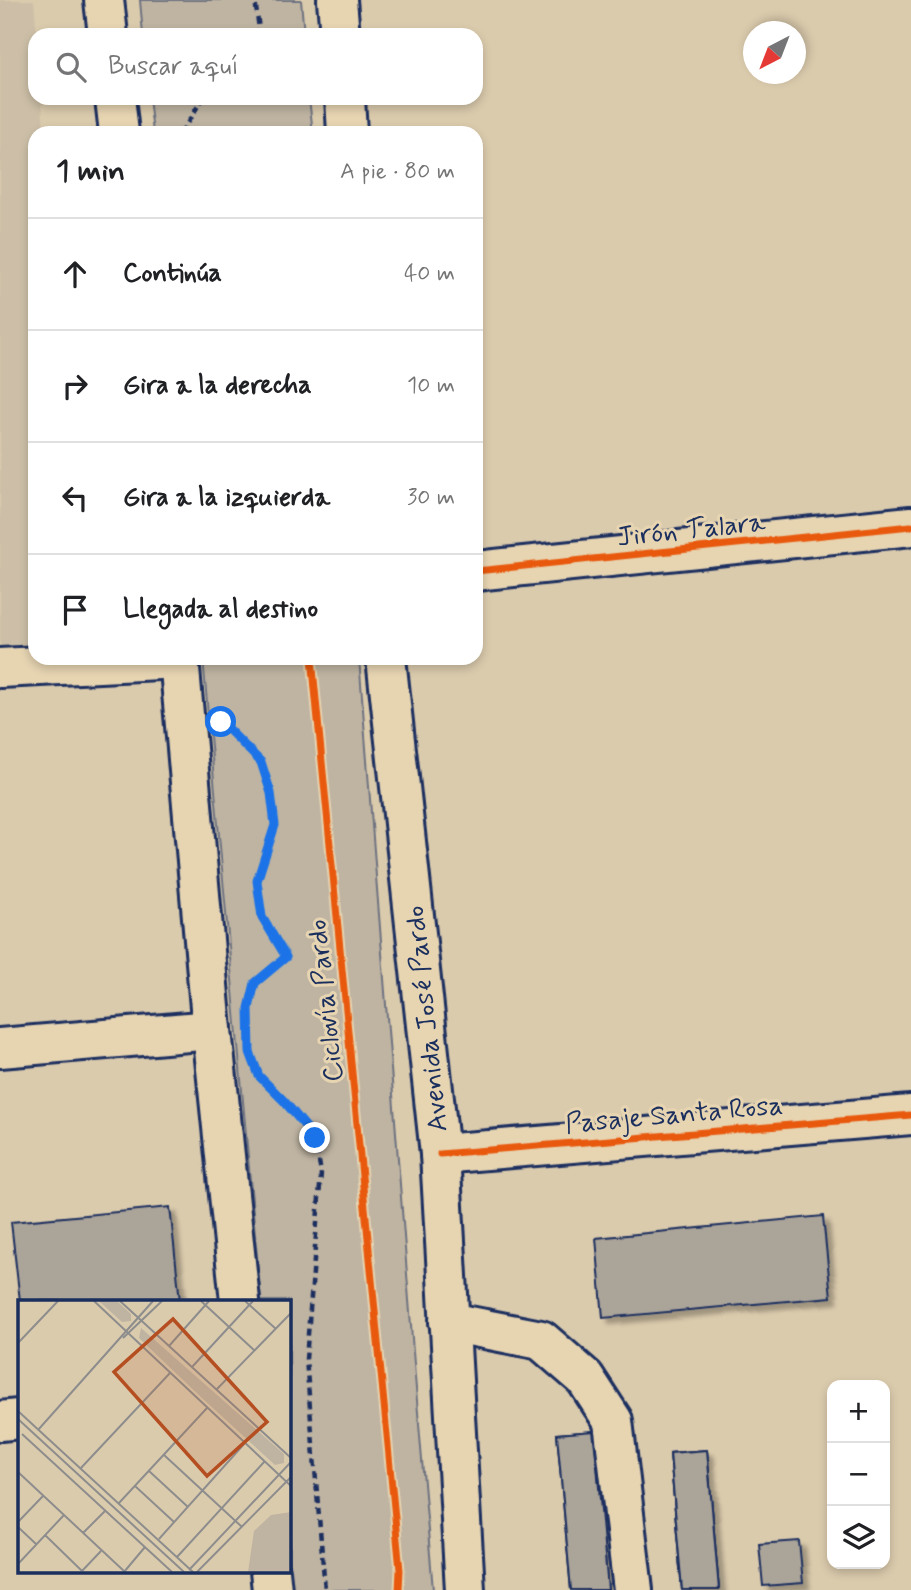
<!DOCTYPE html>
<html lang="es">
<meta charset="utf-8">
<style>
body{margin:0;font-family:Mynerve,sans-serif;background:#f6f6f6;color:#202124}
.controls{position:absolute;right:21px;bottom:21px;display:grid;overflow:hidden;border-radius:14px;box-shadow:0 4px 10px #0003}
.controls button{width:63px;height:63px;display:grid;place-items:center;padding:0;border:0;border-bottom:2px solid #e0e0e0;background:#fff;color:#202124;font:35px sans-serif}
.compass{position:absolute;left:743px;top:21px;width:63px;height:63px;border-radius:50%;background:#fff;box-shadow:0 4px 10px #0003;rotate:222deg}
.stop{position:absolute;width:21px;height:21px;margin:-16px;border:5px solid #1a73e8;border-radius:50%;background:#fff}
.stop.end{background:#1a73e8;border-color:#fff;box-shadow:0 2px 7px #0008}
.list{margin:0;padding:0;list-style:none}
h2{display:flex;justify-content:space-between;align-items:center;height:91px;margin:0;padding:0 28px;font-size:30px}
h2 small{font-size:23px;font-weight:400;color:#757577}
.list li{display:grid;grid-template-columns:46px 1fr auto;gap:21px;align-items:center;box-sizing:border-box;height:112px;padding:0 28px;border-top:2px solid #e0e0e0}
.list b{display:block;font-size:26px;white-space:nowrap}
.list em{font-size:23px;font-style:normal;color:#757577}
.icon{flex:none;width:38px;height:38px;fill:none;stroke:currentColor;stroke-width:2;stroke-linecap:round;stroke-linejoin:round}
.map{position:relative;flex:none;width:911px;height:1590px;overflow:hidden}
.search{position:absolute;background:#fff;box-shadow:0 4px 10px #0003;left:28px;top:28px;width:455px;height:77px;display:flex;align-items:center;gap:18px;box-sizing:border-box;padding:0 24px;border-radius:21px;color:#757577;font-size:26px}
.panel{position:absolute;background:#fff;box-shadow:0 4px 10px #0003;left:28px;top:126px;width:455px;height:539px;border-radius:21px}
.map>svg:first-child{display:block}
.built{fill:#cdbfa7}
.green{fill:#bfb4a2;stroke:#6d7280;stroke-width:2}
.building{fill:#aba499;stroke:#1b2f5e;stroke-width:2;filter:url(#shadow)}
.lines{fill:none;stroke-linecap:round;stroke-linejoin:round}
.minor-casing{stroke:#1b2f5e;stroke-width:44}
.major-casing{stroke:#1b2f5e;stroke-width:44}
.path{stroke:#1b2f5e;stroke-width:4.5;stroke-dasharray:7 5;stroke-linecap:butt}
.minor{stroke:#e7d5b2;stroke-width:38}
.major{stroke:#e7d5b2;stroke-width:38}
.cycleway-casing{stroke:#e7d5b2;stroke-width:11}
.cycleway{stroke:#e8590c;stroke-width:7}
.route{stroke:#1a73e8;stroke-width:9}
.labels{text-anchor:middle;stroke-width:6;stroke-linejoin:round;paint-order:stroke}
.street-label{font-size:28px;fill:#1b2f5e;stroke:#e7d5b2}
.inset-road{fill:none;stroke:#8e8d8d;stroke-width:2}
.view{fill:#b54e20;fill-opacity:0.15;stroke:#b54e20;stroke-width:3.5}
.inset-edge{fill:none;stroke:#1b2f5e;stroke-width:3.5}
</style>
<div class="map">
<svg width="911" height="1590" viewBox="0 0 911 1590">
<defs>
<filter id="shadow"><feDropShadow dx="6" dy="6" stdDeviation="2" flood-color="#0004"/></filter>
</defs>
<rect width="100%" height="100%" fill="#dbcbad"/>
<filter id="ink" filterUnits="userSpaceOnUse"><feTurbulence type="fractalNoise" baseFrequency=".0143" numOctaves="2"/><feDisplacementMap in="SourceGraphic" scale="14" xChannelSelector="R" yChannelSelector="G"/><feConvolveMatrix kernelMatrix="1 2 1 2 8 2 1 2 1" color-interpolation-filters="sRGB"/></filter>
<g filter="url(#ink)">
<path class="built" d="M 0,0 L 34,0 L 37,35 L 35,35 L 35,98 L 42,98 L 44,133 L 35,133 L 35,645 L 0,648 Z"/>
<g class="green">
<path d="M 140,0 L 301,0 L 304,35 L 143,35 Z"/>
<path d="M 149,98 L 309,98 L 313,133 L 153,133 Z"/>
<path d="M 203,658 L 359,658 L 415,1377 L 433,1590 L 290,1590 L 289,1301 L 261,1301 Z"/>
</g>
<g class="building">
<path d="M 170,1207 L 180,1301 L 20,1301 L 11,1222 Z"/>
<path d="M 823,1216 L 831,1297 L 603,1318 L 596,1238 Z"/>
<path d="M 594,1431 L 608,1590 L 571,1590 L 557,1434 Z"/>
<path d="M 594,1431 L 608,1590 L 571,1590 L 557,1434 Z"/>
<path d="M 707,1450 L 719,1590 L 682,1590 L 670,1453 Z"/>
<path d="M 707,1450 L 719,1590 L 682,1590 L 670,1453 Z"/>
<path d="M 707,1450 L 719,1590 L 682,1590 L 670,1453 Z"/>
<path d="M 799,1541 L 803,1583 L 763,1586 L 759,1544 Z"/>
</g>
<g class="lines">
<defs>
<g id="minor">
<path d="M 476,571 L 911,526"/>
<path d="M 0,668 L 179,659"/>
<path d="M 0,1048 L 212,1030"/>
<path d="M 440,1154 L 911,1115"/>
<path d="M 449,1322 L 541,1340 L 585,1378 L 613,1421 L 633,1590"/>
<path d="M 0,1421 L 19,1419"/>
</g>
<g id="major">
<path d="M 104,0 L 108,35"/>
<path d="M 337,0 L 340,35"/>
<path d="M 115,98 L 119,133"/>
<path d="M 345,98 L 347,133"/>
<path d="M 179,658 L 212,1030 L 240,1301"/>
<path d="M 386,658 L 440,1154 L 465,1590"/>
<path d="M 270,1571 L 272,1590"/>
</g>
</defs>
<use href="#minor" class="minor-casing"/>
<use href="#major" class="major-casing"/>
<g class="path">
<path d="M 254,35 L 259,29 L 255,0"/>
<path d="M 181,133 L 203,98"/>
<path d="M 226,727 L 261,762 L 271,793 L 275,825 L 257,881 L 262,917 L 286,957 L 255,983 L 252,996"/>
<path d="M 258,1076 L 284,1101 L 315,1138 L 321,1173 L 306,1359 L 325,1590"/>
</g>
<use href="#minor" class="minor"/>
<use href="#major" class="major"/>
<defs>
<g id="cycleway">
<path d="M 476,571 L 911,526"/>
<path d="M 312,658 L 400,1570 L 399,1590"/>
<path d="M 440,1154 L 911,1115"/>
</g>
</defs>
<use href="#cycleway" class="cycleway-casing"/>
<use href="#cycleway" class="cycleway"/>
</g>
</g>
<g class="lines" filter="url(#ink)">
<path class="route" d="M 221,722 L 261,762 L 271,793 L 275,825 L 257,881 L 262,917 L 286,957 L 255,983 L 249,1008 L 250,1052 L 259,1076 L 284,1101 L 315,1138"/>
</g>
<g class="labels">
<g class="street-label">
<text transform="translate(691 528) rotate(-6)" y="10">Jirón Talara</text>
<text transform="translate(324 1001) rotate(-96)" y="10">Ciclovía Pardo</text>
<text transform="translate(425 1019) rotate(-96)" y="10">Avenida José Pardo</text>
<text transform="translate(674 1113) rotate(-5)" y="10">Pasaje Santa Rosa</text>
</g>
</g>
<g transform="translate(18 1300)">
<rect width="273" height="273" fill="#dbcbad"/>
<path d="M 81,1 L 99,1 L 113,14 L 113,21 L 104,22 ZM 123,28 L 266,154 L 266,163 L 257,165 L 184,98 L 121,38 ZM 273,212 L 273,272 L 230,272 L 236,231 L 253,215 Z" fill="#bfb4a2"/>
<path class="inset-road" d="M 76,1 L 273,186M 102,1 L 273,158M 183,1 L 237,51M 227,1 L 258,29M 105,38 L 144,1M 0,43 L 40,1M 151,46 L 191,1M 174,67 L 235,1M 198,90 L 273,13M 0,111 L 175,272M 0,119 L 166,272M 20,130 L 135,1M 4,134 L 154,272M 146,155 L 224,227M 62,169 L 152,73M 131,171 L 170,207M 0,172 L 107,272M 117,186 L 156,222M 101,203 L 189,108M 0,222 L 25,196M 0,227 L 18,244M 65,233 L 88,210M 27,235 L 64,271M 141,239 L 227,143M 159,257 L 247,161M 0,264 L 46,215M 171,270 L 273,162M 64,271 L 83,251M 106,272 L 127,247M 179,272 L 273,177"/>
<path class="view" d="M 155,19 L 249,122 L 189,176 L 96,72 Z"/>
<rect width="273" height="273" class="inset-edge"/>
</g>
</svg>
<div class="controls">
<button>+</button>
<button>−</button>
<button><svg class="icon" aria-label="layers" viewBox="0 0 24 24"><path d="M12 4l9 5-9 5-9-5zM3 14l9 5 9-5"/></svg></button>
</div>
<svg class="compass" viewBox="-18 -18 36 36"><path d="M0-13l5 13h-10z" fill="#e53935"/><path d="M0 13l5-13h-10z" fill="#757577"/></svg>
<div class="stop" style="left:221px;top:722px"></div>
<div class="stop end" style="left:315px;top:1138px"></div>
<div class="search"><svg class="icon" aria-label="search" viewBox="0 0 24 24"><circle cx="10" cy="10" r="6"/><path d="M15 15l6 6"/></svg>Buscar aquí</div>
<section class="panel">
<h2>1 min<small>A pie · 80 m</small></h2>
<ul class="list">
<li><svg class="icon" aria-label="ahead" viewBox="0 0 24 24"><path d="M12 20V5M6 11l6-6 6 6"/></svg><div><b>Continúa</b></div><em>40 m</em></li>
<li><svg class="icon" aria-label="right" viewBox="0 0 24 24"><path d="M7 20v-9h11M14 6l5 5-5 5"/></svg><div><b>Gira a la derecha</b></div><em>10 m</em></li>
<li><svg class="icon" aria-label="left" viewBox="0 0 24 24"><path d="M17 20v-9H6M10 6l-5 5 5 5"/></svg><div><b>Gira a la izquierda</b></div><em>30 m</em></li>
<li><svg class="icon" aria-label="arrive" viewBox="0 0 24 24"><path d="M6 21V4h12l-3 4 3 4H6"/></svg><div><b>Llegada al destino</b></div></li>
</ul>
</section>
</div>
